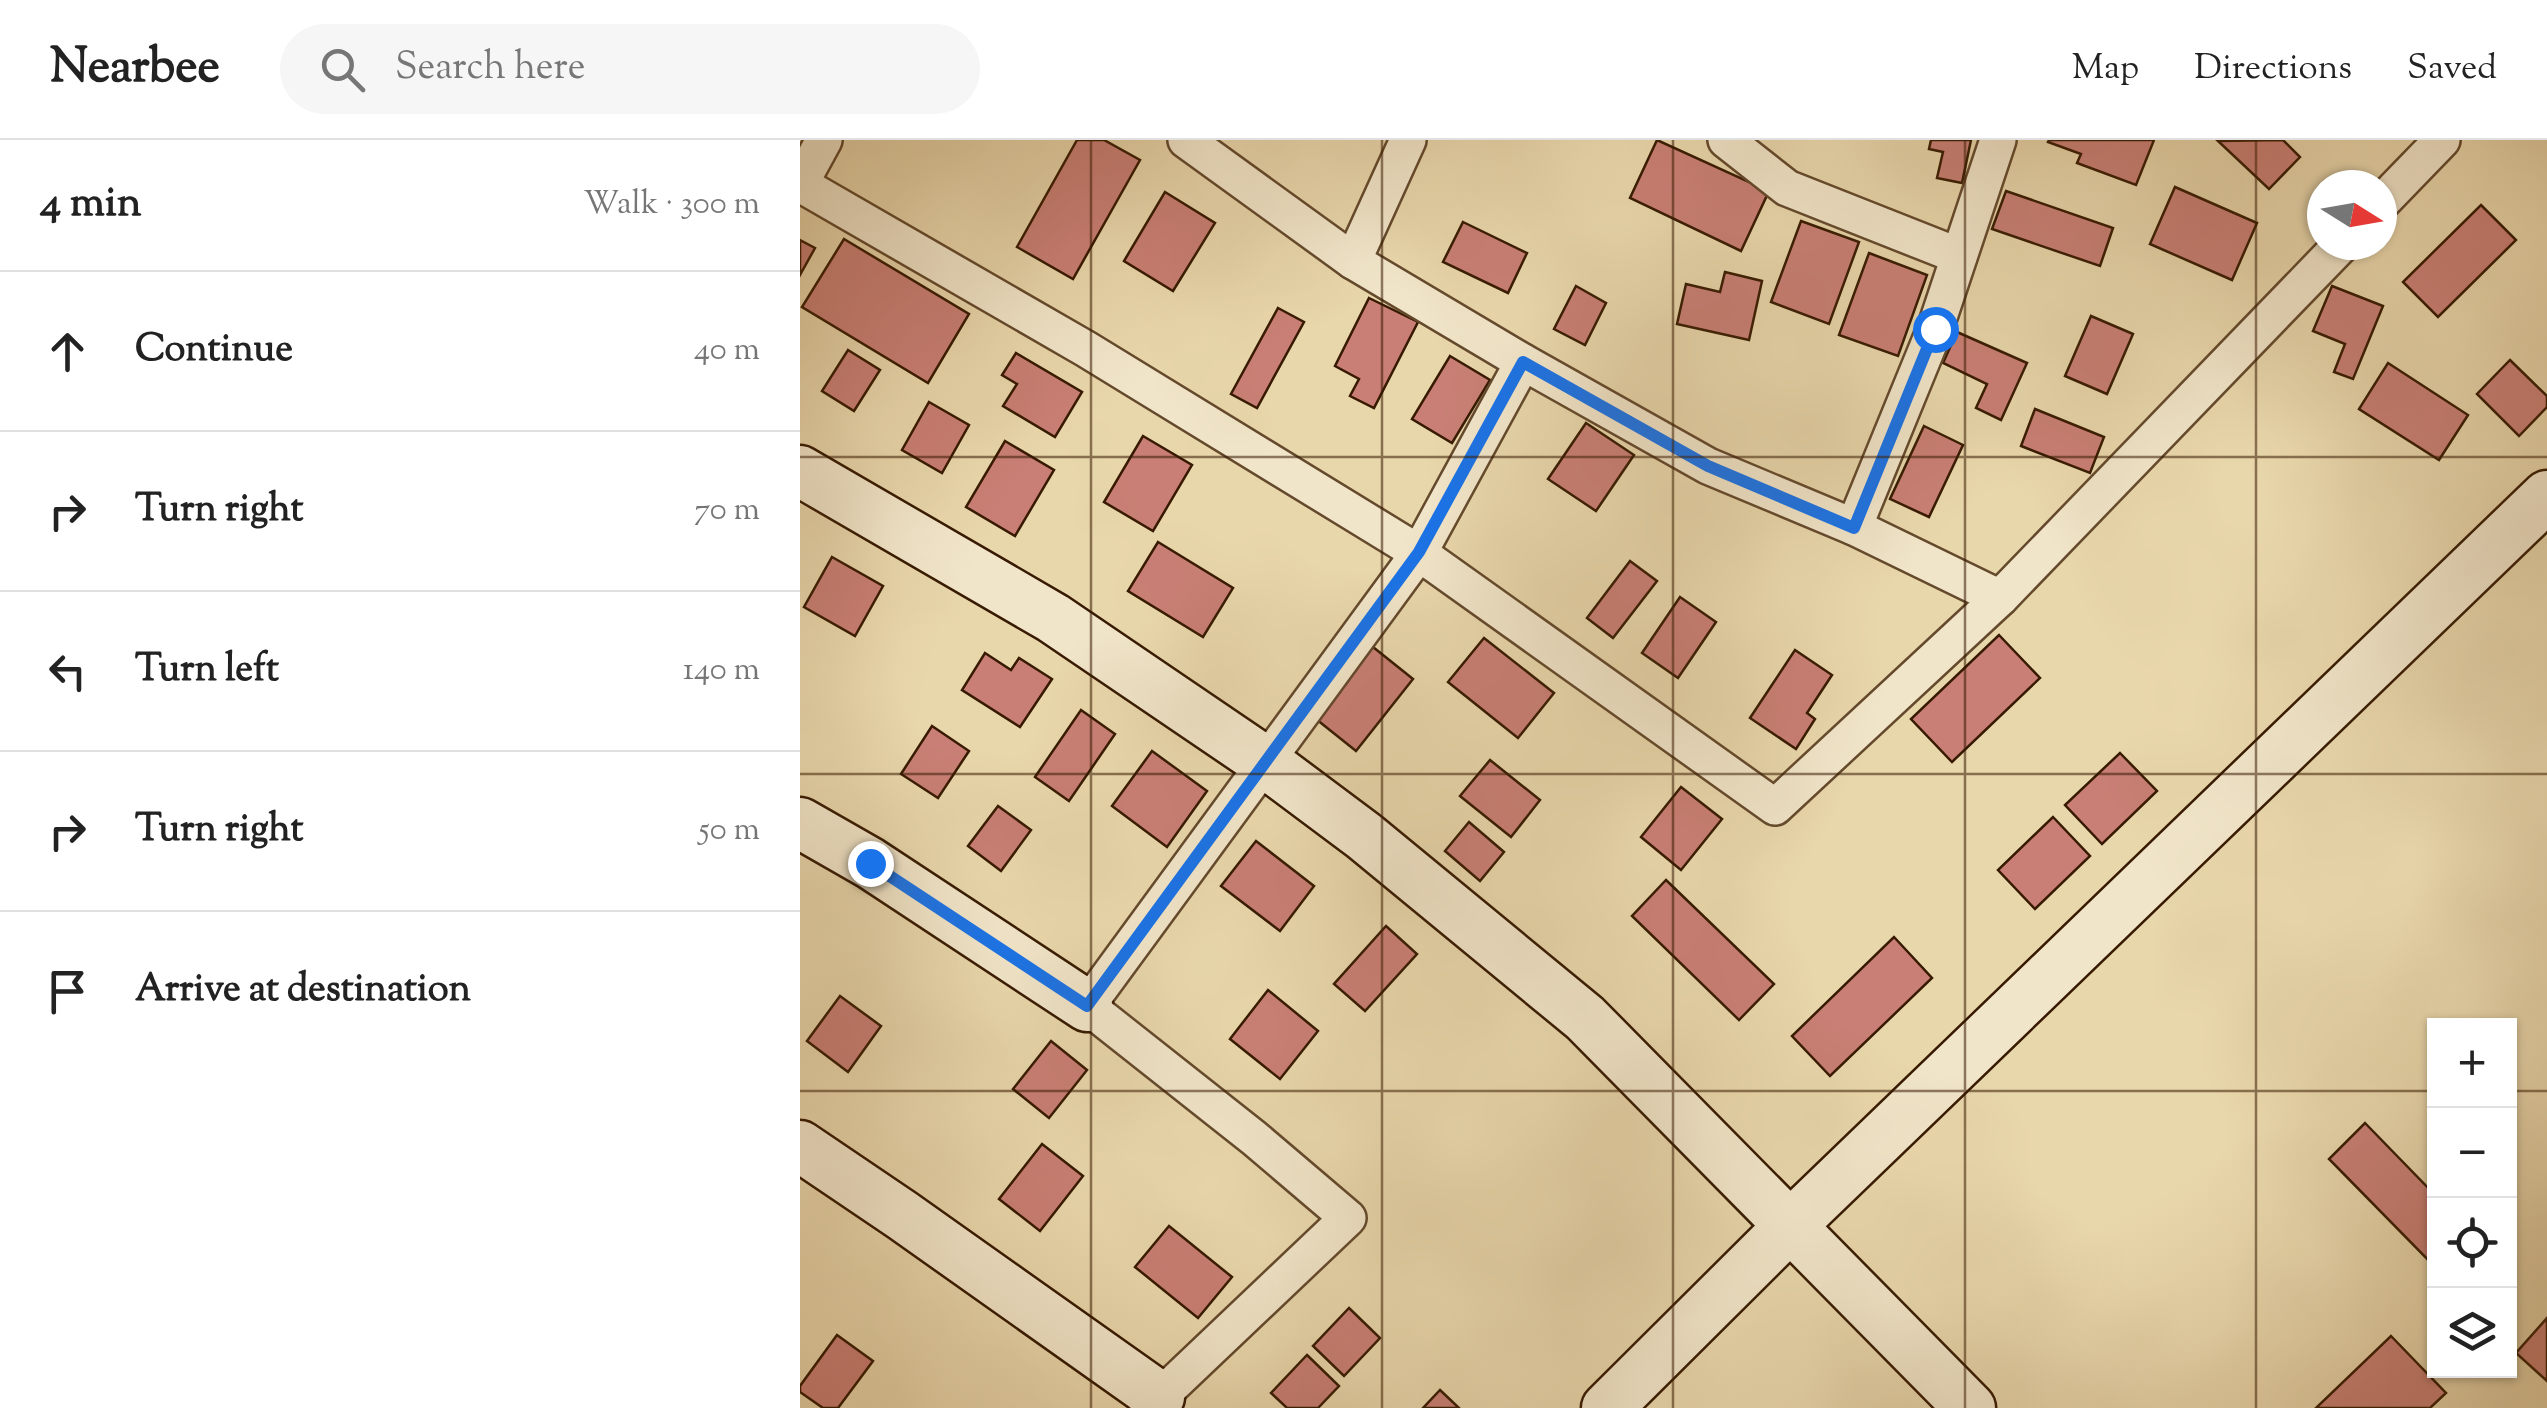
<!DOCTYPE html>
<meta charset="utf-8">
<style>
body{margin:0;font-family:"Sorts Mill Goudy",serif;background:#f6f6f6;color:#222}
.controls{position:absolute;right:30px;bottom:30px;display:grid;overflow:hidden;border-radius:0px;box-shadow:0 2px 8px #0004}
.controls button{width:90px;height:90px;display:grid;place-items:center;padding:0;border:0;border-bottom:2px solid #e0e0e0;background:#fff;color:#222;font:50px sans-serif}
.compass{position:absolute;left:1507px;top:30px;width:90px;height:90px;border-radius:50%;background:#fff;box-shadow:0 2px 8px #0004;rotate:101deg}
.stop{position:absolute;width:30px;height:30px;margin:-22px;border:8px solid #1a73e8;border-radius:50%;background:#fff}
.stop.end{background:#1a73e8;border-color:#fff;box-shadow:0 2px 10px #0008}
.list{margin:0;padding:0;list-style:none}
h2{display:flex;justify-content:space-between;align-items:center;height:130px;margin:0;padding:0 40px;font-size:42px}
h2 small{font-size:32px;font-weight:400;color:#767676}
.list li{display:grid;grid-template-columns:65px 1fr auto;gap:30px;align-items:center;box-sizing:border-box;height:160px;padding:0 40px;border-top:2px solid #e0e0e0}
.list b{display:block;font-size:38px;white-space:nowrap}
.list em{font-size:32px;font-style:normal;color:#767676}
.icon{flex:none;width:55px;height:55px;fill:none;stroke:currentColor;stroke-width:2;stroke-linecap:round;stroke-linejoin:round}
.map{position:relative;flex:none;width:1747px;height:1268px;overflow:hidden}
header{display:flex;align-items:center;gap:60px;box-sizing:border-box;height:140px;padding:0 50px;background:#fff;border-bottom:2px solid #e0e0e0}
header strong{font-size:48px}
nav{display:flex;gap:55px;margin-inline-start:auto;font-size:35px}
.search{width:700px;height:90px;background:#f6f6f6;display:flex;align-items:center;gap:25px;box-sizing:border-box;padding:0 35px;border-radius:55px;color:#767676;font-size:38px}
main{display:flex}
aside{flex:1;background:#fff}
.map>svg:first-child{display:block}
.building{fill:#c97f75;stroke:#371a01;stroke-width:2.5}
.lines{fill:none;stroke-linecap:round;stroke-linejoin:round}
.street-casing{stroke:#64492c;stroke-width:40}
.secondary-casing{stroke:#371a01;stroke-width:55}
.street{stroke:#f1e5c9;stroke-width:35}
.secondary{stroke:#f1e5c9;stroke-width:50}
.route{stroke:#1a73e8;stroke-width:12}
.grid{fill:none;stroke:#371a01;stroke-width:2.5;stroke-opacity:0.55}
</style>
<header>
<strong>Nearbee</strong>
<div class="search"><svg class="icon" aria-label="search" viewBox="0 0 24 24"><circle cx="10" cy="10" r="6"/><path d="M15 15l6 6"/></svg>Search here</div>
<nav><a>Map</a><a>Directions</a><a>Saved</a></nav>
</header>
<main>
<aside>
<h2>4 min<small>Walk · 300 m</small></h2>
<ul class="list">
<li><svg class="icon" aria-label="ahead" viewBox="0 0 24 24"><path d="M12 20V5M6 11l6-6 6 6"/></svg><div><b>Continue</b></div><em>40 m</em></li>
<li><svg class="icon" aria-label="right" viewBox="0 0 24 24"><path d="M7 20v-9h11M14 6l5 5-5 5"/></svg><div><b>Turn right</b></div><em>70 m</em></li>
<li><svg class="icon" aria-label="left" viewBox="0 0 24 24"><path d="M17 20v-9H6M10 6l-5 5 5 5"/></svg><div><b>Turn left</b></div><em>140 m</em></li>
<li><svg class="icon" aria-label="right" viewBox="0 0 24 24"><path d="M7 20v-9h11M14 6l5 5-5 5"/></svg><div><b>Turn right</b></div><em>50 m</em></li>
<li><svg class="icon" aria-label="arrive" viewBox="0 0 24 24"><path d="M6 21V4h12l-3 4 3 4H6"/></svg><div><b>Arrive at destination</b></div></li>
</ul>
</aside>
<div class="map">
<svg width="1747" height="1268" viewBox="0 0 1747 1268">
<rect width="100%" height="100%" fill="#e9d7ac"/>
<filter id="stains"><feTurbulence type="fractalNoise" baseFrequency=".002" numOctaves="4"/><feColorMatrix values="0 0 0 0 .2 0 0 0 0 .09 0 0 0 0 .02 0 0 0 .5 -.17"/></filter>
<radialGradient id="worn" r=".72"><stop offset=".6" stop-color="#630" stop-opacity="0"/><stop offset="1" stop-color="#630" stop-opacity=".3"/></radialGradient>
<g class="building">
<path d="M 277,0 L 304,0 L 340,20 L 273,139 L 217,107 Z"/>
<path d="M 857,0 L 969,51 L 941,111 L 830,58 Z"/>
<path d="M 1131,0 L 1171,0 L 1162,43 L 1137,38 L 1143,12 L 1129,9 Z"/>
<path d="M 1249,0 L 1354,0 L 1336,45 L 1277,23 L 1281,14 L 1248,2 Z"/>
<path d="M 1483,0 L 1500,17 L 1469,49 L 1418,1 Z"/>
<path d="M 1375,47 L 1457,83 L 1432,140 L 1350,104 Z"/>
<path d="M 1206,51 L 1313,88 L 1300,126 L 1192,89 Z"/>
<path d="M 365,52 L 415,83 L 373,151 L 324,121 Z"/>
<path d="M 1681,65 L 1716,100 L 1638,177 L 1603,142 Z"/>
<path d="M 1001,81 L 1059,102 L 1029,184 L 971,162 Z"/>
<path d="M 663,82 L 727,113 L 708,153 L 643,122 Z"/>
<path d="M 44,99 L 169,174 L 128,243 L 2,167 Z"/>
<path d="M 0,100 L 15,108 L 0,135 Z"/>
<path d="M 1069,113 L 1127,135 L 1098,216 L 1039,195 Z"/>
<path d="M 925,132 L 962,141 L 949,200 L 877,184 L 886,144 L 920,152 Z"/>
<path d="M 776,146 L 806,163 L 785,205 L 754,189 Z"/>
<path d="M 1532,146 L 1583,166 L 1553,239 L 1534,232 L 1545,204 L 1513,191 Z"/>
<path d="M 569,158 L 618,182 L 574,268 L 550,256 L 559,239 L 535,226 Z"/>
<path d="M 478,168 L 504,182 L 457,268 L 431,254 Z"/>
<path d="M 1291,176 L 1333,194 L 1307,254 L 1265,236 Z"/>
<path d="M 1157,192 L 1227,223 L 1201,280 L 1176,268 L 1187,244 L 1143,223 Z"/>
<path d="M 48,210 L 80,230 L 54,271 L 22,251 Z"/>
<path d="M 216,213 L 282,252 L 255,297 L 203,266 L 217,244 L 202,235 Z"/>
<path d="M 650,216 L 690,240 L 652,303 L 612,279 Z"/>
<path d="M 1710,220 L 1747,256 L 1747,267 L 1719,296 L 1677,254 Z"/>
<path d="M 1588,223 L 1668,275 L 1639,320 L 1559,269 Z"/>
<path d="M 129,262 L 169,285 L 142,333 L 102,310 Z"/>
<path d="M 1235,269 L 1304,297 L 1290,333 L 1221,306 Z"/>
<path d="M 786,283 L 834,315 L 796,371 L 748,339 Z"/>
<path d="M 1124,286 L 1163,305 L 1129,377 L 1090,359 Z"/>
<path d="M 343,296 L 392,325 L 353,391 L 304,362 Z"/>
<path d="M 205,301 L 254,330 L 215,396 L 166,367 Z"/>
<path d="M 358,402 L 433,448 L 403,497 L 328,451 Z"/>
<path d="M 32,417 L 83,446 L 55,496 L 4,467 Z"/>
<path d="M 830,421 L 857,441 L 813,498 L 787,478 Z"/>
<path d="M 880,457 L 916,482 L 878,538 L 842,513 Z"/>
<path d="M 1199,495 L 1240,538 L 1152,622 L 1111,579 Z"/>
<path d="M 684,498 L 754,553 L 718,598 L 648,542 Z"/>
<path d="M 573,507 L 613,539 L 556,611 L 516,579 Z"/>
<path d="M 995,510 L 1032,535 L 1007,573 L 1015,579 L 996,609 L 950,578 Z"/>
<path d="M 185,513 L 211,530 L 219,518 L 252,539 L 220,587 L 162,550 Z"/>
<path d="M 281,570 L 315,594 L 269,661 L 235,637 Z"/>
<path d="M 132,586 L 169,611 L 138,658 L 101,634 Z"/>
<path d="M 352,611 L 407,651 L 367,707 L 312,666 Z"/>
<path d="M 1320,613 L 1357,651 L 1302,704 L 1265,665 Z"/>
<path d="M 690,620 L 740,660 L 711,697 L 660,656 Z"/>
<path d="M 881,647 L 922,679 L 881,730 L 841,697 Z"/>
<path d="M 198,666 L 231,690 L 201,731 L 168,706 Z"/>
<path d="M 1253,677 L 1290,716 L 1235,769 L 1198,730 Z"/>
<path d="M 669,682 L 704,712 L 680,741 L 645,711 Z"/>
<path d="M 456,701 L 514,746 L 480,791 L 421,746 Z"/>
<path d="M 866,740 L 974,844 L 939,880 L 832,776 Z"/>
<path d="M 586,786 L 617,814 L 565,871 L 534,844 Z"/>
<path d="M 1094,797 L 1132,838 L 1030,936 L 992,896 Z"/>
<path d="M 468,850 L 518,891 L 480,939 L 430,899 Z"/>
<path d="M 40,856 L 81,886 L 48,932 L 7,901 Z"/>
<path d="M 251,901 L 287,930 L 249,978 L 213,949 Z"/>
<path d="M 1565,983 L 1634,1054 L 1634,1126 L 1529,1019 Z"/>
<path d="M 242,1004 L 283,1036 L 240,1091 L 199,1059 Z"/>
<path d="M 369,1086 L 432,1137 L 398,1178 L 335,1127 Z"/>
<path d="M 549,1168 L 580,1198 L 544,1236 L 513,1206 Z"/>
<path d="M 1747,1178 L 1747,1241 L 1716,1213 Z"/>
<path d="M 37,1195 L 73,1221 L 38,1268 L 23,1268 L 0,1252 L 0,1246 Z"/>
<path d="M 1591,1196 L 1646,1253 L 1630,1268 L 1516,1268 Z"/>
<path d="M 507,1215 L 539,1246 L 518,1268 L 487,1268 L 471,1253 Z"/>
<path d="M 640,1250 L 659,1268 L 623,1268 Z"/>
</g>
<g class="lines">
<defs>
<g id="street">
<path d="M 386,0 L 553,121 L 723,222 L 908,326 L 1054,387 L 1200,458"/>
<path d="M 926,0 L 987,48 L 1159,116"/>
<path d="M 0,44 L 286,209 L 619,413 L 975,667 L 1200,458 L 1541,105"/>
<path d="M 0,44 L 24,0"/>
<path d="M 1582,62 L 1642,0"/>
<path d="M 553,121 L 608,0"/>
<path d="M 1054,387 L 1135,189 L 1198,0"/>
<path d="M 348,1268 L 548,1078 L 454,998 L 287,866 L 619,413 L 723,222"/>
</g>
<g id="secondary">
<path d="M 0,331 L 253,478 L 465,622 L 564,696 L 785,878 L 1170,1268"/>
<path d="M 0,683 L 70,723 L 287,866"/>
<path d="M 0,1006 L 102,1075 L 359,1257"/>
<path d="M 807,1268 L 990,1086 L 1747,356"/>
</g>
</defs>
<use href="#street" class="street-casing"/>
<use href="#secondary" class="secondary-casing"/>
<use href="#street" class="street"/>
<use href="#secondary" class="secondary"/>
</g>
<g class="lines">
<path class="route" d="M 70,723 L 287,866 L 619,412 L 723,222 L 908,326 L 1054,388 L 1135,189"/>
</g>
<path class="grid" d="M 291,0 L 291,1268M 582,0 L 582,1268M 873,0 L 873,1268M 1165,0 L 1165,1268M 1456,0 L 1456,1268M 0,317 L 1747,317M 0,634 L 1747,634M 0,951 L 1634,951M 1710,951 L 1747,951"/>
<rect width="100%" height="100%" filter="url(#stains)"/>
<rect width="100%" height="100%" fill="url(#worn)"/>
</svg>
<div class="controls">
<button>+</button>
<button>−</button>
<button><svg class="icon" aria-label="locate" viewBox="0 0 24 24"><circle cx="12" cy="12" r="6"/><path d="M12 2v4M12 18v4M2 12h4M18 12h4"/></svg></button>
<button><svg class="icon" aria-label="layers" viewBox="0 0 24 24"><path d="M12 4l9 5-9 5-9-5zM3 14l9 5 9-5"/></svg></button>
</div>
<svg class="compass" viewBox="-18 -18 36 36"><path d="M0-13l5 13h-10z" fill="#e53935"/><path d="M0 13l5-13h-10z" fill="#767676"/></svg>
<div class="stop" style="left:1135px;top:189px"></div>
<div class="stop end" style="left:70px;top:723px"></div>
</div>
</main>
